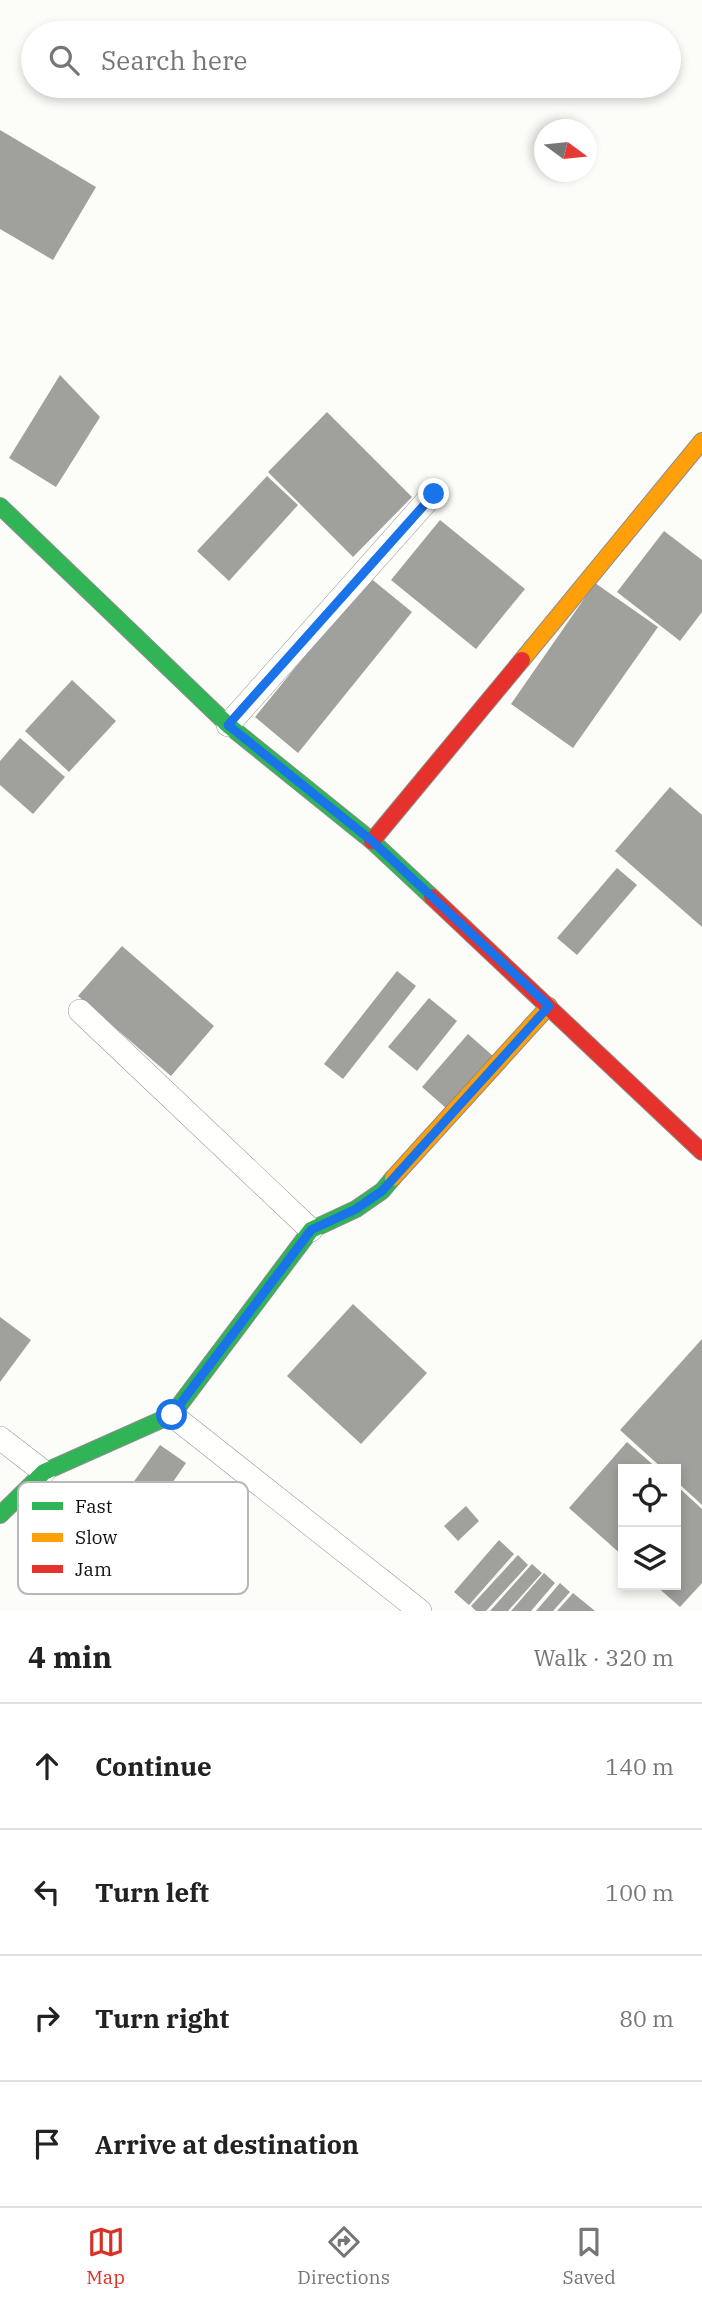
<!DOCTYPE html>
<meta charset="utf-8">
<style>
body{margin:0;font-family:"IBM Plex Serif",serif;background:#f6f6f6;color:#222}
.controls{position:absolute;right:21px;bottom:21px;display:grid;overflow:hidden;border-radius:0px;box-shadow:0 4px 10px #0003}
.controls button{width:63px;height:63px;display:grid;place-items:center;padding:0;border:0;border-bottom:2px solid #e0e0e0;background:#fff;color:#222;font:35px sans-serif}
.compass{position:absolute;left:534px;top:119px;width:63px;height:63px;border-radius:50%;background:#fff;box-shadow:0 4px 10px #0003;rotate:105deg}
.stop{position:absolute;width:21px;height:21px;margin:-16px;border:5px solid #1a73e8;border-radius:50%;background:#fff}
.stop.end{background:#1a73e8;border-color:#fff;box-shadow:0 2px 7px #0008}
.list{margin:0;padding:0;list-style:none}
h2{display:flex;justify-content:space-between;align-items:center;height:91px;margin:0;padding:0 28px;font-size:30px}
h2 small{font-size:23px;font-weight:400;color:#767676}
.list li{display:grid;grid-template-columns:46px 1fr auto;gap:21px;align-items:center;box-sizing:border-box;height:126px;padding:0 28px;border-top:2px solid #e0e0e0}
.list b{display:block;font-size:26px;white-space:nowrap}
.list em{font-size:23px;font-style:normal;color:#767676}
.icon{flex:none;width:38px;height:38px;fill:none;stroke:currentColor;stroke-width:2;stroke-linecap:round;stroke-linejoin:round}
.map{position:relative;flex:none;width:702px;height:1611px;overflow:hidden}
.search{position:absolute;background:#fff;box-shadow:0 4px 10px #0003;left:21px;right:21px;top:21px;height:77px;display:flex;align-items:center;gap:18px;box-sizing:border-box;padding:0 24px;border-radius:38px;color:#767676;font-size:26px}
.sheet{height:595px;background:#fff}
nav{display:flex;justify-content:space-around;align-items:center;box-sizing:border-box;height:98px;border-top:2px solid #e0e0e0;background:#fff;font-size:19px;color:#767676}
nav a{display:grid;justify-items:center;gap:4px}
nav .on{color:#d93025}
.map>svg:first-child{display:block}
.building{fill:#a0a09d}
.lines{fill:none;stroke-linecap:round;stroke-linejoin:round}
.street-casing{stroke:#979795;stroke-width:24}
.fast-casing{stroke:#8d8d8c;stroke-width:18}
.slow-casing{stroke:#8d8d8c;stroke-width:18}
.jam-casing{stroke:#8d8d8c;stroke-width:18}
.street{stroke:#fffffe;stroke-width:23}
.fast{stroke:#30b455;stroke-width:16}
.slow{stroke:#ff9f0a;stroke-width:16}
.jam{stroke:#e5322d;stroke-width:16}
.route{stroke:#1a73e8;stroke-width:9}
.key{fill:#fff;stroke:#b8b8b8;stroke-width:2}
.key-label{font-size:19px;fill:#111}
</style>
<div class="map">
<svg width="702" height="1611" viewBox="0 0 702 1611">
<rect width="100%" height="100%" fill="#fcfcf8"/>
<g class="building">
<path d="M 0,130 L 96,187 L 53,260 L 0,229 Z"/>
<path d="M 60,375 L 100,417 L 56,487 L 9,458 Z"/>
<path d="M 327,412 L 412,497 L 353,557 L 268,472 Z"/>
<path d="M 267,476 L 298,505 L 229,581 L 197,551 Z"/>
<path d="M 440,520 L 525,589 L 476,649 L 391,580 Z"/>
<path d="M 664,531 L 702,560 L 702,612 L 680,641 L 617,592 Z"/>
<path d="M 369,577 L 412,612 L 298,753 L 255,717 Z"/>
<path d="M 595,583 L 658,627 L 573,748 L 511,704 Z"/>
<path d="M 72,680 L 116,721 L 69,772 L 25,731 Z"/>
<path d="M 20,738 L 65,777 L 33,814 L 0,785 L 0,761 Z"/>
<path d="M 670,787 L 702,815 L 702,927 L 615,851 Z"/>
<path d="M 617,868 L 637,885 L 577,955 L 557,938 Z"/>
<path d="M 122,946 L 214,1026 L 171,1076 L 78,996 Z"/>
<path d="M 397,971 L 416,986 L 343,1079 L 324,1064 Z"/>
<path d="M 429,998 L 457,1021 L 417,1071 L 388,1047 Z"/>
<path d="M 468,1034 L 493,1056 L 447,1109 L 422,1087 Z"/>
<path d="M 353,1304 L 427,1373 L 361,1444 L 287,1376 Z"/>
<path d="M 0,1317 L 31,1340 L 0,1382 Z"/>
<path d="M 702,1339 L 702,1505 L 676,1481 L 676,1469 L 663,1469 L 620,1430 Z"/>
<path d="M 627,1442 L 658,1469 L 623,1469 L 623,1556 L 569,1508 Z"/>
<path d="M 160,1445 L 186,1463 L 146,1521 L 120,1501 Z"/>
<path d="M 676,1485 L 702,1509 L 702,1583 L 680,1607 L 655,1585 L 676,1585 Z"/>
<path d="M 466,1506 L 479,1521 L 458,1541 L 444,1526 Z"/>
<path d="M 499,1540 L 514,1554 L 469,1605 L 454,1592 Z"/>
<path d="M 518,1555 L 528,1565 L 486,1611 L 476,1611 L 471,1606 Z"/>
<path d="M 532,1564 L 542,1573 L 508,1611 L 490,1611 Z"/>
<path d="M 544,1573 L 555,1583 L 531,1611 L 511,1611 Z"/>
<path d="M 560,1583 L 570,1592 L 553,1611 L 536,1611 Z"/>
<path d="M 573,1593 L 595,1611 L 557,1611 Z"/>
</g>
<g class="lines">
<defs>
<g id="street">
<path d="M 228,725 L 434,493"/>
<path d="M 80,1011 L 311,1230"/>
<path d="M 172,1415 L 420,1611"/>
<path d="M 0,1438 L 44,1472"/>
</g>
<g id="fast">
<path d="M 0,506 L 228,725 L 372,841 L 432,897"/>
<path d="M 0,1515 L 44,1472 L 172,1415 L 311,1230 L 356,1209 L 382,1191 L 393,1178"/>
</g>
<g id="slow">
<path d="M 522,660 L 702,441"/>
<path d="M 393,1178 L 549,1006"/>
</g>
<g id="jam">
<path d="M 372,841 L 522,660"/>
<path d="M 432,897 L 702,1152"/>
</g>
</defs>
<use href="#street" class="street-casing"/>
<use href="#fast" class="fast-casing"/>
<use href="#slow" class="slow-casing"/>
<use href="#jam" class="jam-casing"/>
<use href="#street" class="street"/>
<use href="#fast" class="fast"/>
<use href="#slow" class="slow"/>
<use href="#jam" class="jam"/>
</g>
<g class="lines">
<path class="route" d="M 172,1415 L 311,1230 L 356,1209 L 382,1191 L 549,1006 L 372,841 L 228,725 L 434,494"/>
</g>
<rect x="18" y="1482" width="230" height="112" rx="10" class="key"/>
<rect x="32" y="1502" width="31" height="8" fill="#30b455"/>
<rect x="32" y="1533" width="31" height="9" fill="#ff9f0a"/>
<rect x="32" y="1565" width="31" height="8" fill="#e5322d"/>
<g class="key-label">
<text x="75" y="1513">Fast</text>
<text x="75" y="1544">Slow</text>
<text x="75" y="1576">Jam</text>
</g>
</svg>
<div class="controls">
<button><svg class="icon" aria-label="locate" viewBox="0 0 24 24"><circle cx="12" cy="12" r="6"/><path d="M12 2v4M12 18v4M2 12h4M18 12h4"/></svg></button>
<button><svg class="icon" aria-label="layers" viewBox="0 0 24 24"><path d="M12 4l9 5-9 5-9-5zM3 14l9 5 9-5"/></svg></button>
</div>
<svg class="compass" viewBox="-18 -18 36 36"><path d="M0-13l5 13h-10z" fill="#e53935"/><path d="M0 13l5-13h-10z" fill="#767676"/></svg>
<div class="stop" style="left:172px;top:1415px"></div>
<div class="stop end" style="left:434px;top:494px"></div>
<div class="search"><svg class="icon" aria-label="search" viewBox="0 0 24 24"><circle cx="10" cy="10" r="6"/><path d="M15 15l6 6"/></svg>Search here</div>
</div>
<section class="sheet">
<h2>4 min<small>Walk · 320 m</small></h2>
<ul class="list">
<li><svg class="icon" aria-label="ahead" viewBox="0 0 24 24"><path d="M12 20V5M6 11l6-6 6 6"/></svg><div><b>Continue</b></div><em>140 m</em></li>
<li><svg class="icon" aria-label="left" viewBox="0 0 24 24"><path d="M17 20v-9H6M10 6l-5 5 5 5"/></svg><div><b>Turn left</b></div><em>100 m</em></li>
<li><svg class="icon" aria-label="right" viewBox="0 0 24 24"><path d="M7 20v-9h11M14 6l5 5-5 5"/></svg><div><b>Turn right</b></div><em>80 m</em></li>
<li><svg class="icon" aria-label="arrive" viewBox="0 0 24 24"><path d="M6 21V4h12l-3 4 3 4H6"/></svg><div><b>Arrive at destination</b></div></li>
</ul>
</section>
<nav>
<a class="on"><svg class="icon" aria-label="map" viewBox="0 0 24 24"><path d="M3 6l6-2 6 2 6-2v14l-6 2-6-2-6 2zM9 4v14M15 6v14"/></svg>Map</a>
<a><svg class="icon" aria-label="directions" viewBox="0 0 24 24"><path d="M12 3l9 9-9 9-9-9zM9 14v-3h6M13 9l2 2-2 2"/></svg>Directions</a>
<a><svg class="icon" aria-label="saved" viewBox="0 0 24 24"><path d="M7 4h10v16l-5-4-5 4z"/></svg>Saved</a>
</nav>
